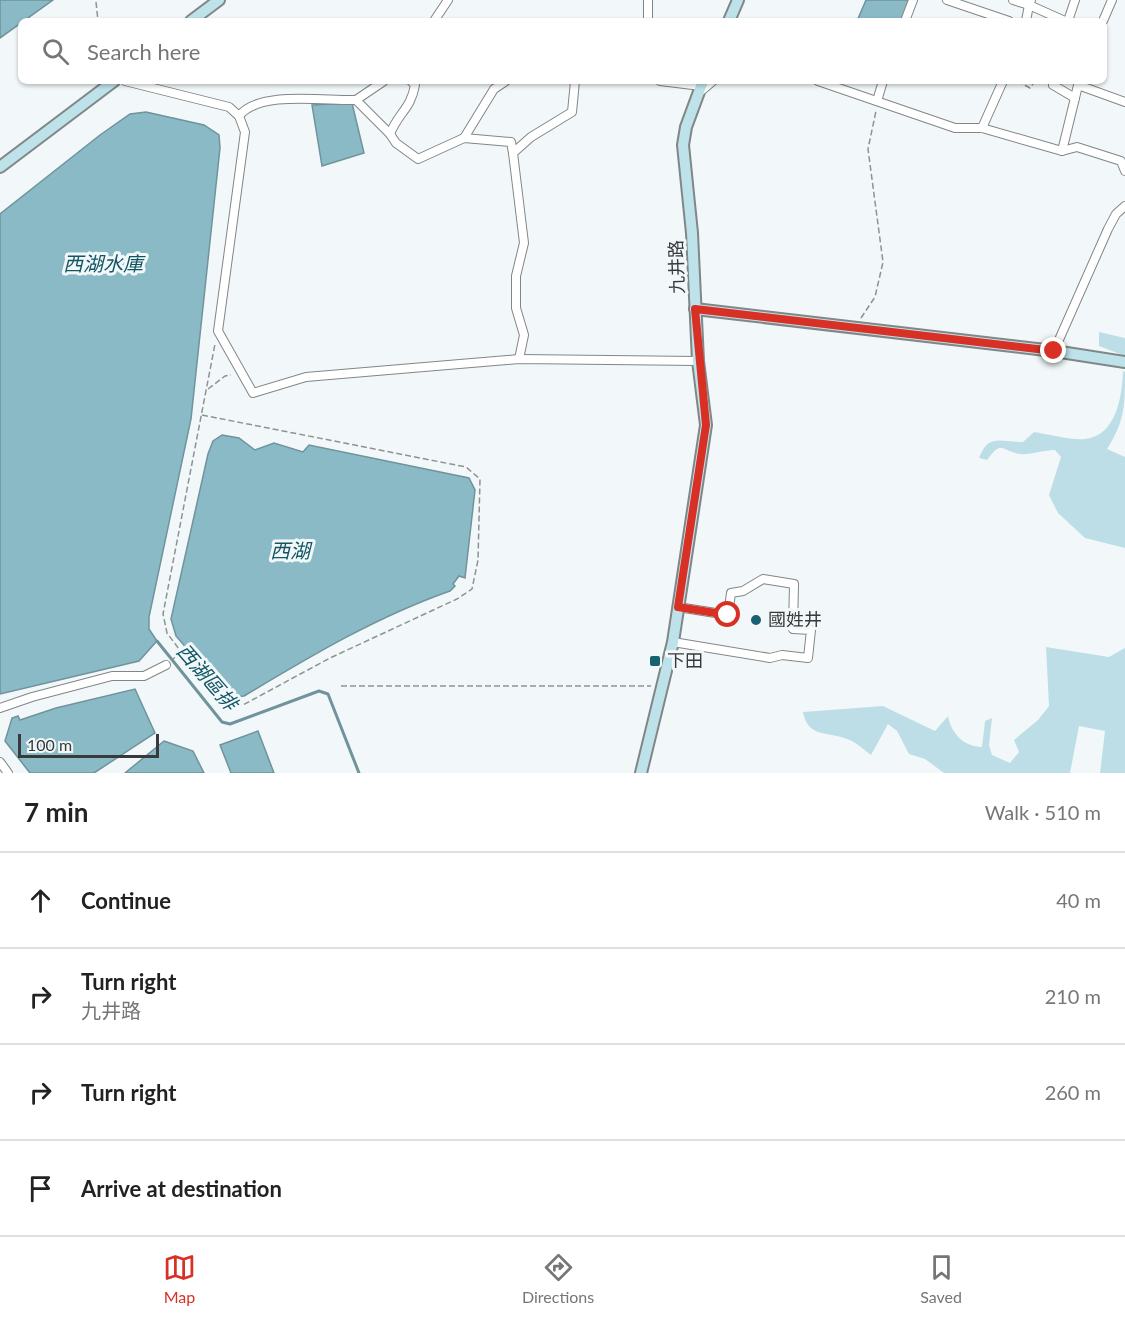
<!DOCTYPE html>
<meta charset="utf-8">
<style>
body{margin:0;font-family:Lato,"Noto Sans TC",sans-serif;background:#f6f6f6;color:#222}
.scale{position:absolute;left:18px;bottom:15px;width:141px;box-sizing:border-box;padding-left:6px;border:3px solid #37393a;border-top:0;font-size:16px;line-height:21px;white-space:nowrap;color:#37393a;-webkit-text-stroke:4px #f2f8f9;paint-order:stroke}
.stop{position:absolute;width:18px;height:18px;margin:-14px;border:4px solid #d93025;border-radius:50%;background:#fff}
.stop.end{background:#d93025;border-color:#fff;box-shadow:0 2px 6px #0008}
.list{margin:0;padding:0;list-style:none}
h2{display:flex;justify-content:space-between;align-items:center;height:78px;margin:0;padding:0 24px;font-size:26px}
h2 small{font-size:20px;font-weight:400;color:#767676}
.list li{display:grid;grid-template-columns:39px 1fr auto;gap:18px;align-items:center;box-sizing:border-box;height:96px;padding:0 24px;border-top:2px solid #e0e0e0}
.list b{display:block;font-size:22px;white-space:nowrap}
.list p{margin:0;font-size:20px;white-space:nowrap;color:#767676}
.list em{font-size:20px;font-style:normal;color:#767676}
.icon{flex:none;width:33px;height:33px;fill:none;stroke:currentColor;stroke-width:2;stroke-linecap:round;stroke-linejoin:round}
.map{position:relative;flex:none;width:1125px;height:773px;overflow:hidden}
.search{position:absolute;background:#fff;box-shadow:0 2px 4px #0004;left:18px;right:18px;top:18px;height:66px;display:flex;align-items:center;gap:15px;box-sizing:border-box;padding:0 21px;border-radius:9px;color:#767676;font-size:22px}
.sheet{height:462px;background:#fff}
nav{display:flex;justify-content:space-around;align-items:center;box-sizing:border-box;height:84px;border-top:2px solid #e0e0e0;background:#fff;font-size:16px;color:#767676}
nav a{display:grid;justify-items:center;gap:3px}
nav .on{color:#d93025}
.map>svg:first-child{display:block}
.green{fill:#bedee7}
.water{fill:#89bac6;stroke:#70939c;stroke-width:1.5}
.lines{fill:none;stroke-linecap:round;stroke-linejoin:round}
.stream{stroke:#70939c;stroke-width:3}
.street-casing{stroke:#818687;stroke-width:10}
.secondary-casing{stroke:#818687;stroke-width:14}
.path{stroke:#8e9293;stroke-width:1.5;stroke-dasharray:6 3;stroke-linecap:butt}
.street{stroke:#fff;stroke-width:8}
.secondary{stroke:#bde2e9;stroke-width:10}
.route{stroke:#d93025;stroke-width:8}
.poi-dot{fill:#186170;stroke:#f2f8f9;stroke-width:2}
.labels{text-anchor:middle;stroke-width:6;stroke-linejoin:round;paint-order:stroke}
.street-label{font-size:18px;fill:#37393a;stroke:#f2f8f9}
.poi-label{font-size:18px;fill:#37393a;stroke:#f2f8f9;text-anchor:start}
.water-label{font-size:20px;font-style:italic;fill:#125664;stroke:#f2f8f9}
</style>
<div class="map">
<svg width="1125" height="773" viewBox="0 0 1125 773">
<rect width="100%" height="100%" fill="#f2f8f9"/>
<g class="green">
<path d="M 1099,332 L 1125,338 L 1125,356 L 1099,346 Z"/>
<path d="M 1123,371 L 1125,372 C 1125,405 1125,421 1107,449 L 1125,457 L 1125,548 L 1085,538 L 1058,513 L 1049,495 L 1061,457 L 1055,450 C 1044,450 1030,455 1020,454 C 1000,451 1003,439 987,460 L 979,458 C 988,433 1001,442 1023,442 L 1034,432 C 1047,434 1075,441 1085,439 C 1116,436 1122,397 1123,371 Z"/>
<path d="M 1046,647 L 1109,657 L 1125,648 L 1125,773 L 1100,773 L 1105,731 L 1079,726 L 1070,773 L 944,773 L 925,759 L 909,754 L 897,731 L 888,724 L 871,755 C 864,750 856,742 847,739 C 826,731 808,738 803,712 L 883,706 L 935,731 L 948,716 C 951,733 964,747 982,747 L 985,721 L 992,718 L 989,745 L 992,755 L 1010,763 L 1019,752 L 1014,740 L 1038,720 L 1049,706 Z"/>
</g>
<g class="water">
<path d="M 0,0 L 53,0 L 0,38 Z"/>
<path d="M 866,0 L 908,0 L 909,4 L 900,21 L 857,21 Z"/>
<path d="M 352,103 L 364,153 L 322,166 L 312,105 Z"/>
<path d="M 146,112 L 204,125 L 219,135 L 220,148 L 191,419 L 149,617 L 149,629 L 157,641 L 139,661 L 0,694 L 0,214 L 100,135 L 130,114 Z"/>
<path d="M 222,435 L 239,438 L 255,450 L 274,443 L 303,452 L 309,445 L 469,478 L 475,490 L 465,578 L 459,576 L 453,584 L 455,586 L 450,591 C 376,617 311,656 244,696 L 232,697 L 223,691 L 176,636 L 171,619 L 208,454 L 213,441 Z"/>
<path d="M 135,689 L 155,733 L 94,773 L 30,773 L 5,741 L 12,718 L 18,716 L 20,720 L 56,708 Z"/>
<path d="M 258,731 L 274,773 L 231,773 L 220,745 Z"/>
<path d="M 164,741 L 193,751 L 204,773 L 125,773 Z"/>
</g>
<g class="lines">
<path class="stream" d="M 157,641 L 222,722 L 230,724 L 319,691 L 328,694 L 359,773"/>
<defs>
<g id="street">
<path d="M 947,0 L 1009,21"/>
<path d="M 1013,0 L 1029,5 L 1026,21"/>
<path d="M 1031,0 L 1029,5 L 1065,21"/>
<path d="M 434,21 L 448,0"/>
<path d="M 648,21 L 648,0"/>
<path d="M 905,21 L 913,0"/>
<path d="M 1068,21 L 1075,0"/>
<path d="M 1103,21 L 1112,0"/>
<path d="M 125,81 L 229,107 L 239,116 L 245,132 L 218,331 L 253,393 L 306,377 L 519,359 L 698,361"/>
<path d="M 411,81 L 415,85 C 411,109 398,113 390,134 L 396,143 L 418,159 L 464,138 L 511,142 L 513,153"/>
<path d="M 660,81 L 701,86"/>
<path d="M 818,81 L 955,128 L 982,128 L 1062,151 L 1077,147 L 1121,161 L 1125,171"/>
<path d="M 1055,81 L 1053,85 L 1075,98 L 1062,151"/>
<path d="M 700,92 L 713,81"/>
<path d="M 1075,98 L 1078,85 L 1125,102"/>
<path d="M 356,100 L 384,81"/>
<path d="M 877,101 L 883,81"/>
<path d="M 239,116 C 259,90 325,101 356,100 L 390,134"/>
<path d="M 982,128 L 1003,81"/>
<path d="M 464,138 L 494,89 L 506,81"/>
<path d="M 1054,351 L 1108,229 L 1116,214 L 1125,206"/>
<path d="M 519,359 L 524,335 L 516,308 L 516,276 L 524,243 L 513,153 L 531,137 L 572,112 L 575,81"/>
<path d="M 673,642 L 770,658 L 782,655 L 808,658 L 811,630 L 793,629 L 794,584 L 763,579 L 743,591 L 731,593 L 728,615 L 678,607"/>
<path d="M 0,708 L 32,697 L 112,676 L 144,676 L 166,665"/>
<path d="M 0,762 L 8,773"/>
</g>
<g id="secondary">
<path d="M 191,21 L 219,0"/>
<path d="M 729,21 L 738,0"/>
<path d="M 0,167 L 114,81"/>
<path d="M 695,309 L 1054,351 L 1125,362"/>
<path d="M 641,773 L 673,642 L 706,425 L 698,361 L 692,233 L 683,145 L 686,127 L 703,81"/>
</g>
</defs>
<use href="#street" class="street-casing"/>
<use href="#secondary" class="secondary-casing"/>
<g class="path">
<path d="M 96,2 L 98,21"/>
<path d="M 1017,81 L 1030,88 L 1035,81"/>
<path d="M 861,318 L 875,297 L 883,262 L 868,149 L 876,111"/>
<path d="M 208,389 L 225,376 L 231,375"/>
<path d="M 202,415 L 466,467 L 480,479 L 478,560 L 472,589 L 457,599 L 330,658 L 241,706 L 218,701 L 167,633 L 163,614 L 215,344"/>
<path d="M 173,659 L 181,652"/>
<path d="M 341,686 L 651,686"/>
</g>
<use href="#street" class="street"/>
<use href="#secondary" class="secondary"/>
</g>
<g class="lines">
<path class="route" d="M 728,615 L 678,607 L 706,425 L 695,309 L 1054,351"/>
</g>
<g class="poi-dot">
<circle cx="756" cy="620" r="6"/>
<rect x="649" y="655" width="12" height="12" rx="3"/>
</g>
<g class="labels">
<g class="street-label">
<text transform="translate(677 267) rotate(-92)" y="6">九井路</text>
</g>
<g class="poi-label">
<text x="768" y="626">國姓井</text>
<text x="667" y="667">下田</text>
</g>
<g class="water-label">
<text x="103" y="271">西湖水庫</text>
<text x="290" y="558">西湖</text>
<text transform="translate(207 677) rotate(49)" y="7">西湖區排</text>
</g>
</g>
</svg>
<div class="scale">100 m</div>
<div class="stop" style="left:728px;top:615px"></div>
<div class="stop end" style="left:1054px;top:351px"></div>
<div class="search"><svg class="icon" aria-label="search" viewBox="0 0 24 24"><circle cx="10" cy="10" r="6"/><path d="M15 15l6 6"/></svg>Search here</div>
</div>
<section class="sheet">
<h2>7 min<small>Walk · 510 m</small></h2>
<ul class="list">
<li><svg class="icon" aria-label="ahead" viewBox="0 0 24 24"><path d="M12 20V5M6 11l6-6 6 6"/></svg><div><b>Continue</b></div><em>40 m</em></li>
<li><svg class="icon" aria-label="right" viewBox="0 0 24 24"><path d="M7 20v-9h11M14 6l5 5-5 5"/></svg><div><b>Turn right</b><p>九井路</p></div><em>210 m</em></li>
<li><svg class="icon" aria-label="right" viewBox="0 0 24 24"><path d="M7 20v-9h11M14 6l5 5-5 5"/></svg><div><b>Turn right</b></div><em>260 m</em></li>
<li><svg class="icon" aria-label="arrive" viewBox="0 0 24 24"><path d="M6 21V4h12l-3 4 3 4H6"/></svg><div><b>Arrive at destination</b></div></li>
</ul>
</section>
<nav>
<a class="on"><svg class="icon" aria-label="map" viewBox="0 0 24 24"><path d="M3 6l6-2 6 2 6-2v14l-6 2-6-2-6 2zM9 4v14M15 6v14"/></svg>Map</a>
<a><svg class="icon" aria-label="directions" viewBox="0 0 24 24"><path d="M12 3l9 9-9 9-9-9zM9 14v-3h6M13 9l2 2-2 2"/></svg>Directions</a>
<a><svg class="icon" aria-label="saved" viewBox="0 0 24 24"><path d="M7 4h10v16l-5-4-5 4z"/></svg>Saved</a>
</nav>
